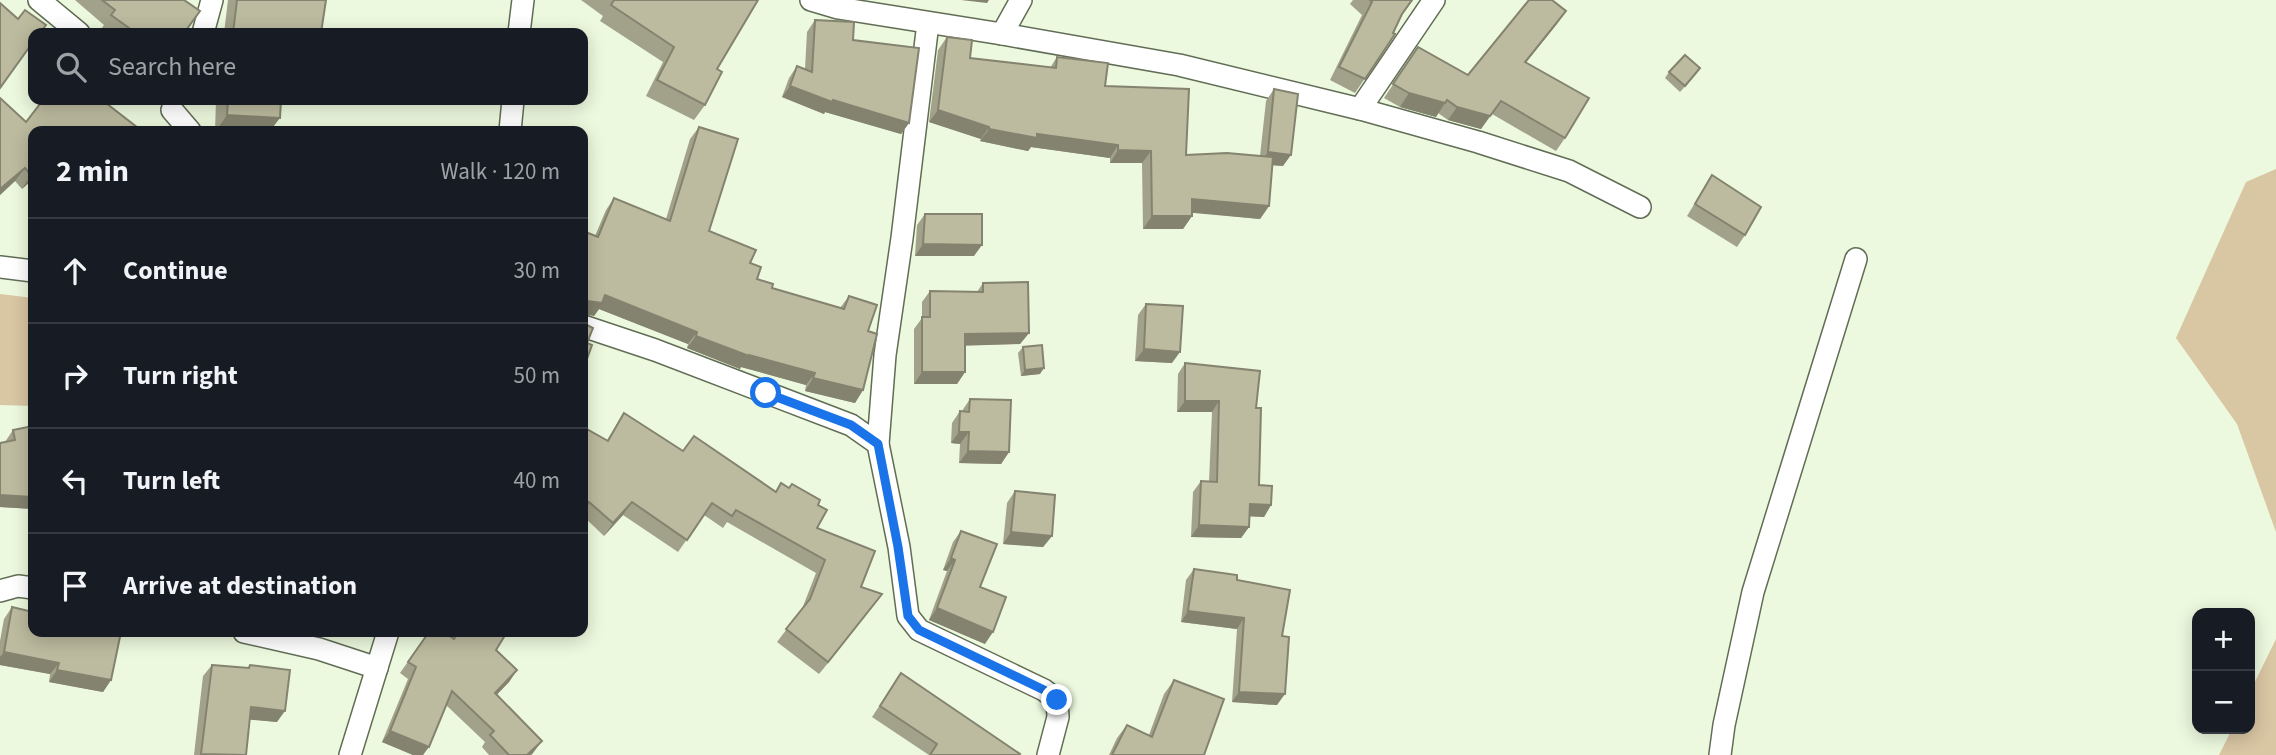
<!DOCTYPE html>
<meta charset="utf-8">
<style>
body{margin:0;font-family:"Source Sans 3",sans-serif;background:#242831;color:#f1f3f6}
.controls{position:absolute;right:21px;bottom:21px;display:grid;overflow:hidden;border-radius:14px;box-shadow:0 4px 18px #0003}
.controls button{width:63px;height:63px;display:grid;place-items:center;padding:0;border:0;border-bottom:2px solid #363941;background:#171b24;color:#f1f3f6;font:35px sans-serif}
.stop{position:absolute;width:21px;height:21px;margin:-16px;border:5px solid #1a73e8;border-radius:50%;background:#fff}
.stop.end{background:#1a73e8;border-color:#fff;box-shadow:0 2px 7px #0008}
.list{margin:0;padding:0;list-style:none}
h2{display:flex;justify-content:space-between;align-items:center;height:91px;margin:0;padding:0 28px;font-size:30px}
h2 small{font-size:23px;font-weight:400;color:#9ea1a6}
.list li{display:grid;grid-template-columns:46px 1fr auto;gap:21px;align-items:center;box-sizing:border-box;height:105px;padding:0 28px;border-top:2px solid #363941}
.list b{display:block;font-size:26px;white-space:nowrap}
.list em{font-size:23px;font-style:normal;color:#9ea1a6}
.icon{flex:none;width:38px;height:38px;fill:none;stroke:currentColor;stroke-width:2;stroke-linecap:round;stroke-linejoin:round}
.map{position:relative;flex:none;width:2276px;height:755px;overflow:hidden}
.search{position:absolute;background:#171b24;box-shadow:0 4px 18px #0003;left:28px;top:28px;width:560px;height:77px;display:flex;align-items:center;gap:18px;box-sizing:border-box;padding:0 24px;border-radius:14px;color:#9ea1a6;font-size:26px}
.panel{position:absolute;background:#171b24;box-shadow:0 4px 18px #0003;left:28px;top:126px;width:560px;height:511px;border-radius:14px}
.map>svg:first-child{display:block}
.green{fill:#d9c6a3}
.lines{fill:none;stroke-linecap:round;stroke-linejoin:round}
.minor-casing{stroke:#616d55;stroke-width:24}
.minor{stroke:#fff;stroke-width:21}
.wall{fill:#a2a189}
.shaded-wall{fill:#84836f}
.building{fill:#bcbb9f;stroke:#84836f;stroke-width:2}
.route{stroke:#1a73e8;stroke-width:9}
</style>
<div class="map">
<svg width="2276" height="755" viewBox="0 0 2276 755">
<rect width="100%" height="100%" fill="#ecf9de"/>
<g class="green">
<path d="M 2276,169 L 2276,532 L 2237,424 L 2176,338 L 2246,182 Z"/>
<path d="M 0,294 L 33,298 L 33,406 L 0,405 Z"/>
<path d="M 2276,639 L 2276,755 L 2219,755 L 2232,729 L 2250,729 L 2250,692 Z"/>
</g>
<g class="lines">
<defs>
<g id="minor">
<path d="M 39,0 L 79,33"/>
<path d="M 811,0 L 838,8 L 1002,34 L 1179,65 L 1360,109 L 1478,142 L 1569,171 L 1640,207"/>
<path d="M 203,33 L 212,0"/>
<path d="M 519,33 L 523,0"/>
<path d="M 1002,34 L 1021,0"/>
<path d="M 1360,109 L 1434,0"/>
<path d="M 172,110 L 190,131"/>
<path d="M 510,131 L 513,100"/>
<path d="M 0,267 L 33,271"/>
<path d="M 583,326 L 655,350 L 851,425 L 878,444 L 899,547 L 908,616 L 919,630 L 1044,690 L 1057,700 L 1058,717 L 1048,755"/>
<path d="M 878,444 L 885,355 L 902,238 L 928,23"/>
<path d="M 0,591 L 18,586 L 33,588"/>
<path d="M 244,632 L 319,649 L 377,668"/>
<path d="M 350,755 L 388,632"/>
<path d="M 1720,755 L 1724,725 L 1753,592 L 1856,259"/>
</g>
</defs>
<use href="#minor" class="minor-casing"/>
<use href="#minor" class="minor"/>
</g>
<g class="wall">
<path d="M 75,0 L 184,0 L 184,33 L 107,33 L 101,29 L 104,25 Z"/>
<path d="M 228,0 L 326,0 L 321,33 L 224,33 Z"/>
<path d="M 581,0 L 758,0 L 717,69 L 705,105 L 694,120 L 646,96 L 663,62 L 600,21 L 603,16 Z"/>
<path d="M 1353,0 L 1413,0 L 1402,15 L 1393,33 L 1395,34 L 1355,93 L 1330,80 L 1362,15 L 1350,4 Z"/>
<path d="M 1566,11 L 1526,62 L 1565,138 L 1556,151 L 1492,114 L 1481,129 L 1448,120 L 1438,113 L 1436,117 L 1400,107 L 1384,98 L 1418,47 L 1468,75 Z"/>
<path d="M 815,20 L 853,40 L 909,123 L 901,134 L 825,112 L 824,114 L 782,97 L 789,78 L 797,66 L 805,69 L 807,32 Z"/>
<path d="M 947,37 L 970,58 L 1050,68 L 1057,57 L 1105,86 L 1186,155 L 1260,156 L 1266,101 L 1274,89 L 1283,166 L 1272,165 L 1269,206 L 1260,219 L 1192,212 L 1192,216 L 1183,229 L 1143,229 L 1142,163 L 1110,163 L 1110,158 L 1031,147 L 1028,151 L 980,141 L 981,139 L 929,122 L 938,50 Z"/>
<path d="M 1669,72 L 1696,74 L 1680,92 L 1665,78 Z"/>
<path d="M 0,98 L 33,131 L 33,179 L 22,189 L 15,181 L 0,195 Z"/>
<path d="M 216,100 L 281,100 L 270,131 L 215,131 Z"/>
<path d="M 699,127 L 709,231 L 750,263 L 757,279 L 772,288 L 840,308 L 849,296 L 868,331 L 863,390 L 855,403 L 805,391 L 806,385 L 741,367 L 740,369 L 687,348 L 688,344 L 599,309 L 594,316 L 595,236 L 606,210 L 614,198 L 666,219 L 690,139 Z"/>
<path d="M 1712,175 L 1745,235 L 1737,247 L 1687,216 Z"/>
<path d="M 925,214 L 974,256 L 915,256 L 917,225 Z"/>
<path d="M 983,283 L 1029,333 L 1020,344 L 965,345 L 965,372 L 957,384 L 914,384 L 914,329 L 922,318 L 922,302 L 930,291 L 977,292 Z"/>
<path d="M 1146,304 L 1172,363 L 1135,361 L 1138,315 Z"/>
<path d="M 1023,347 L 1040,374 L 1021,376 L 1018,353 Z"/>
<path d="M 1185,363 L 1256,408 L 1259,485 L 1271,505 L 1264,517 L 1250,516 L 1249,527 L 1241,538 L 1191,537 L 1193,492 L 1201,481 L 1209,482 L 1212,412 L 1177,412 L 1178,374 Z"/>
<path d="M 970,399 L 1009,452 L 1001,464 L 959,463 L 960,444 L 951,443 L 952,423 L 960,411 L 962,411 Z"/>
<path d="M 624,413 L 683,451 L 776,492 L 781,483 L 818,505 L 817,528 L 861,587 L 882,594 L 819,674 L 777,642 L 802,609 L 816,573 L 727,522 L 723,528 L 704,515 L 678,552 L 623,515 L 604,536 L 583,516 L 583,427 L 607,440 Z"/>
<path d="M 13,430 L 33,509 L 0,507 L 0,443 L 5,442 Z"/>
<path d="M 1015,491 L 1052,536 L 1043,547 L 1003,544 L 1007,503 Z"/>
<path d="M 961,531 L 980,587 L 985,644 L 929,620 L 947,571 L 943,570 L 953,542 Z"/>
<path d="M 1194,569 L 1237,580 L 1282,636 L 1277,705 L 1232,702 L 1237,629 L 1181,622 L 1186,580 Z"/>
<path d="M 12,607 L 111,680 L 103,692 L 49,682 L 50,674 L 0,665 L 0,641 L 4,619 Z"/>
<path d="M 429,632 L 453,638 L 457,632 L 507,632 L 496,650 L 517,670 L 509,682 L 496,695 L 533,753 L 531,755 L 489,755 L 482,747 L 485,742 L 446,705 L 423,755 L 413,755 L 382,742 L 408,679 L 400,673 Z"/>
<path d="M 212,665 L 247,668 L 250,665 L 277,722 L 249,719 L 246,755 L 194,755 L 203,676 Z"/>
<path d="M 901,673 L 1019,755 L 929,755 L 872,717 Z"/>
<path d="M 1174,680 L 1204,755 L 1109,755 L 1117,738 L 1127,725 L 1149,735 L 1164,694 Z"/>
</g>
<g class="shaded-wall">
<path d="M 961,0 L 989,0 L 987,3 Z"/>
<path d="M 1566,11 L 1557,24 L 1516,75 L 1525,62 Z"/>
<path d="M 790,86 L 833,100 L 909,123 L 901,134 L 825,112 L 824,114 L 782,97 Z"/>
<path d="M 1409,93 L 1445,103 L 1436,117 L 1400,107 Z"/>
<path d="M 1457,107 L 1490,116 L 1481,129 L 1448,120 Z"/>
<path d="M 938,110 L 989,127 L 981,139 L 929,122 Z"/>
<path d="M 227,115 L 280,118 L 270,131 L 216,131 Z"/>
<path d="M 989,129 L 1037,134 L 1118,145 L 1110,158 L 1031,147 L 1028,151 L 980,141 Z"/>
<path d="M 1118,150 L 1151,151 L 1142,163 L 1110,163 Z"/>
<path d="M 1268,152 L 1291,155 L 1283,166 L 1259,164 Z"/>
<path d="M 25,168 L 15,181 L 0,195 L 0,189 Z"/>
<path d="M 33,174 L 33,179 L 22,189 L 31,175 Z"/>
<path d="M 1192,199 L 1269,206 L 1260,219 L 1183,212 Z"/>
<path d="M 1152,216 L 1192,216 L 1183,229 L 1143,229 Z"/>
<path d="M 923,244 L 982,245 L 974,256 L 915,256 Z"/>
<path d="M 605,295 L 697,332 L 688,344 L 599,309 L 594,316 L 583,314 L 583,304 L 588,301 Z"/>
<path d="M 1029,333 L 1020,344 L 957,346 L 965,334 Z"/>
<path d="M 696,336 L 749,355 L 815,373 L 806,385 L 741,367 L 740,369 L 687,348 Z"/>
<path d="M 1144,349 L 1180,352 L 1172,363 L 1135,361 Z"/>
<path d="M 1044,368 L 1040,374 L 1021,376 L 1025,370 Z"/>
<path d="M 922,372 L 965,372 L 957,384 L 914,384 Z"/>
<path d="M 813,378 L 863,390 L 855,403 L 805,391 Z"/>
<path d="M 1185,401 L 1219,401 L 1212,412 L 1177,412 Z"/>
<path d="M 959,432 L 969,432 L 960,444 L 951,443 Z"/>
<path d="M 968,451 L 1009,452 L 1001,464 L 959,463 Z"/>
<path d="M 0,495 L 33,497 L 33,509 L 0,507 Z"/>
<path d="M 632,502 L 623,515 L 604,536 L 613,523 Z"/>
<path d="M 1250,504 L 1271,505 L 1264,517 L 1242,516 Z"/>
<path d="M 1199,525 L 1249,527 L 1241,538 L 1191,537 Z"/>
<path d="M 1011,532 L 1052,536 L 1043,547 L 1003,544 Z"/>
<path d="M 951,558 L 955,560 L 947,571 L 943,570 Z"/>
<path d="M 882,594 L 873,606 L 819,674 L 828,662 Z"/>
<path d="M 937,608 L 993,632 L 985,644 L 929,620 Z"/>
<path d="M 1188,611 L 1244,618 L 1237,629 L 1181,622 Z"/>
<path d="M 4,652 L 59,663 L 50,674 L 0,665 L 0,657 Z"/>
<path d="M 57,670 L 111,680 L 103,692 L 49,682 Z"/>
<path d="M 517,670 L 509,682 L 487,705 L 495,693 Z"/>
<path d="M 1239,692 L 1285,694 L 1277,705 L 1232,702 Z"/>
<path d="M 251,707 L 285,711 L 277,722 L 243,719 Z"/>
<path d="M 390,731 L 429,747 L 423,755 L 413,755 L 382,742 Z"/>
<path d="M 542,741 L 533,753 L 531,755 L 527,755 Z"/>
</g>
<g class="building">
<path d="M 102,0 L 184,0 L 200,11 L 184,33 L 136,33 L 111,15 L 115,10 Z"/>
<path d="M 237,0 L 326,0 L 321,33 L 233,33 Z"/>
<path d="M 614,0 L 758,0 L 717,69 L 722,72 L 705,105 L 657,80 L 674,47 L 611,5 Z"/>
<path d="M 1370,0 L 1412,0 L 1402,14 L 1393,33 L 1395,34 L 1365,79 L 1339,67 L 1372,2 Z"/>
<path d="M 1529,0 L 1552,0 L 1566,11 L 1525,62 L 1589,98 L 1565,138 L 1501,101 L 1490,116 L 1457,107 L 1447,100 L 1445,103 L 1409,93 L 1393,84 L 1418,47 L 1468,75 Z"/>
<path d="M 0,3 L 18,19 L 25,10 L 46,25 L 40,33 L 33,33 L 33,42 L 0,88 Z"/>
<path d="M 815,20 L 854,22 L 853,40 L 919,48 L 909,123 L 833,100 L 832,102 L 790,86 L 797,66 L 812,72 Z"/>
<path d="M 947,37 L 972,40 L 970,58 L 1056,68 L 1057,57 L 1108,63 L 1105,86 L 1189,89 L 1186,155 L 1227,153 L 1273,157 L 1269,206 L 1192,199 L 1192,216 L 1152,216 L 1151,151 L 1118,150 L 1118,145 L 1037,134 L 1037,138 L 989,129 L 989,127 L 938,110 Z"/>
<path d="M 1685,55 L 1700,68 L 1685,86 L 1669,72 Z"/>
<path d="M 1274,89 L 1298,94 L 1291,155 L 1268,152 Z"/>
<path d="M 0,98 L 26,122 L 43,100 L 102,100 L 142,131 L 33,131 L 33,174 L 31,175 L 25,168 L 0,189 Z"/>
<path d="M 228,100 L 281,100 L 280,118 L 227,115 Z"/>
<path d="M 699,127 L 738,139 L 709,231 L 756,250 L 750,263 L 761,267 L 757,279 L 773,284 L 772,288 L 844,309 L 849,296 L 877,305 L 868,331 L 877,334 L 863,390 L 813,378 L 815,373 L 749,355 L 749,356 L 696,336 L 697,332 L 605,295 L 602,303 L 588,301 L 583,304 L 583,231 L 598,237 L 614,198 L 670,221 Z"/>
<path d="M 1712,175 L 1761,207 L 1745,235 L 1695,204 Z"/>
<path d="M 925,214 L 982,214 L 982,245 L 923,244 Z"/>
<path d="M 1028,282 L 1029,333 L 965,334 L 965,372 L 922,372 L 922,317 L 930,317 L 930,291 L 983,292 L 983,283 Z"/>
<path d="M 1146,304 L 1183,306 L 1180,352 L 1144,349 Z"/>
<path d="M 583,323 L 593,328 L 587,343 L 592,345 L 583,370 Z"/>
<path d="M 1042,345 L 1044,368 L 1025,370 L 1023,347 Z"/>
<path d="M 1185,363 L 1260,371 L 1256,408 L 1261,408 L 1259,485 L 1272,486 L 1271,505 L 1250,504 L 1249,527 L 1199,525 L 1201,481 L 1217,482 L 1219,401 L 1185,401 Z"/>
<path d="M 970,399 L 1011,400 L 1009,452 L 968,451 L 969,432 L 959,432 L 960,411 L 969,412 Z"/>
<path d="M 624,413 L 683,451 L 694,436 L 776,492 L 781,483 L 789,488 L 792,484 L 820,500 L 818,505 L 827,510 L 817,528 L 875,551 L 861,587 L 882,594 L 828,662 L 786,629 L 810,599 L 825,560 L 736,510 L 732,516 L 712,503 L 687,540 L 632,502 L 613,523 L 589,502 L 587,505 L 583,502 L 583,427 L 608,441 Z"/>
<path d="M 33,426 L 33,497 L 0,495 L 0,443 L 15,440 L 13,430 Z"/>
<path d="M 1015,491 L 1055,495 L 1052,536 L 1011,532 Z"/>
<path d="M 961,531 L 997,544 L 980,587 L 1006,597 L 993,632 L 937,608 L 955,560 L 951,558 Z"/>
<path d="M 1194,569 L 1237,575 L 1237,580 L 1290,590 L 1282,636 L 1289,637 L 1285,694 L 1239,692 L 1244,618 L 1188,611 Z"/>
<path d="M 12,607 L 33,612 L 33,632 L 121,632 L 111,680 L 57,670 L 59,663 L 4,652 Z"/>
<path d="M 429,632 L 444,632 L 454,639 L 458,632 L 507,632 L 496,650 L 517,670 L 495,693 L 542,741 L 527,755 L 509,755 L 490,735 L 494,731 L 452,691 L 429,747 L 390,731 L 416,667 L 408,662 Z"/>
<path d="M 212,665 L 249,668 L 250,665 L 290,670 L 285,711 L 251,707 L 246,755 L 201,754 Z"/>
<path d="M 901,673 L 1020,754 L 1019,755 L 930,755 L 937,744 L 880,706 Z"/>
<path d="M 1174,680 L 1224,699 L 1204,755 L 1112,755 L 1127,725 L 1152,737 Z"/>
</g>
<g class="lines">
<path class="route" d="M 766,393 L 851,425 L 878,444 L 898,547 L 908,616 L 919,630 L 1044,690 L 1057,700"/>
</g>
</svg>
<div class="controls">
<button>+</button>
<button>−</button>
</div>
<div class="stop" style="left:766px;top:393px"></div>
<div class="stop end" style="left:1057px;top:700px"></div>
<div class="search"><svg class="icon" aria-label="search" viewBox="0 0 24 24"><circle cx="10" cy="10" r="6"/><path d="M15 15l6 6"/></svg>Search here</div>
<section class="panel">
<h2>2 min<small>Walk · 120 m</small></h2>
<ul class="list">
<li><svg class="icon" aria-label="ahead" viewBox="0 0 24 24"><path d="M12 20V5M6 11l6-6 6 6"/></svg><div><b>Continue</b></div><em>30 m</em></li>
<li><svg class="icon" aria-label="right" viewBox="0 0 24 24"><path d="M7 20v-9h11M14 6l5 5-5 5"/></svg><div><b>Turn right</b></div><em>50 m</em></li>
<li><svg class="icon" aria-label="left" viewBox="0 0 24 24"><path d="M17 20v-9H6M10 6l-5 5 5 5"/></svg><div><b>Turn left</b></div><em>40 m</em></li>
<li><svg class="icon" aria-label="arrive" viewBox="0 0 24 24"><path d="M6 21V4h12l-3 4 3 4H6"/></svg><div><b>Arrive at destination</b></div></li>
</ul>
</section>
</div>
